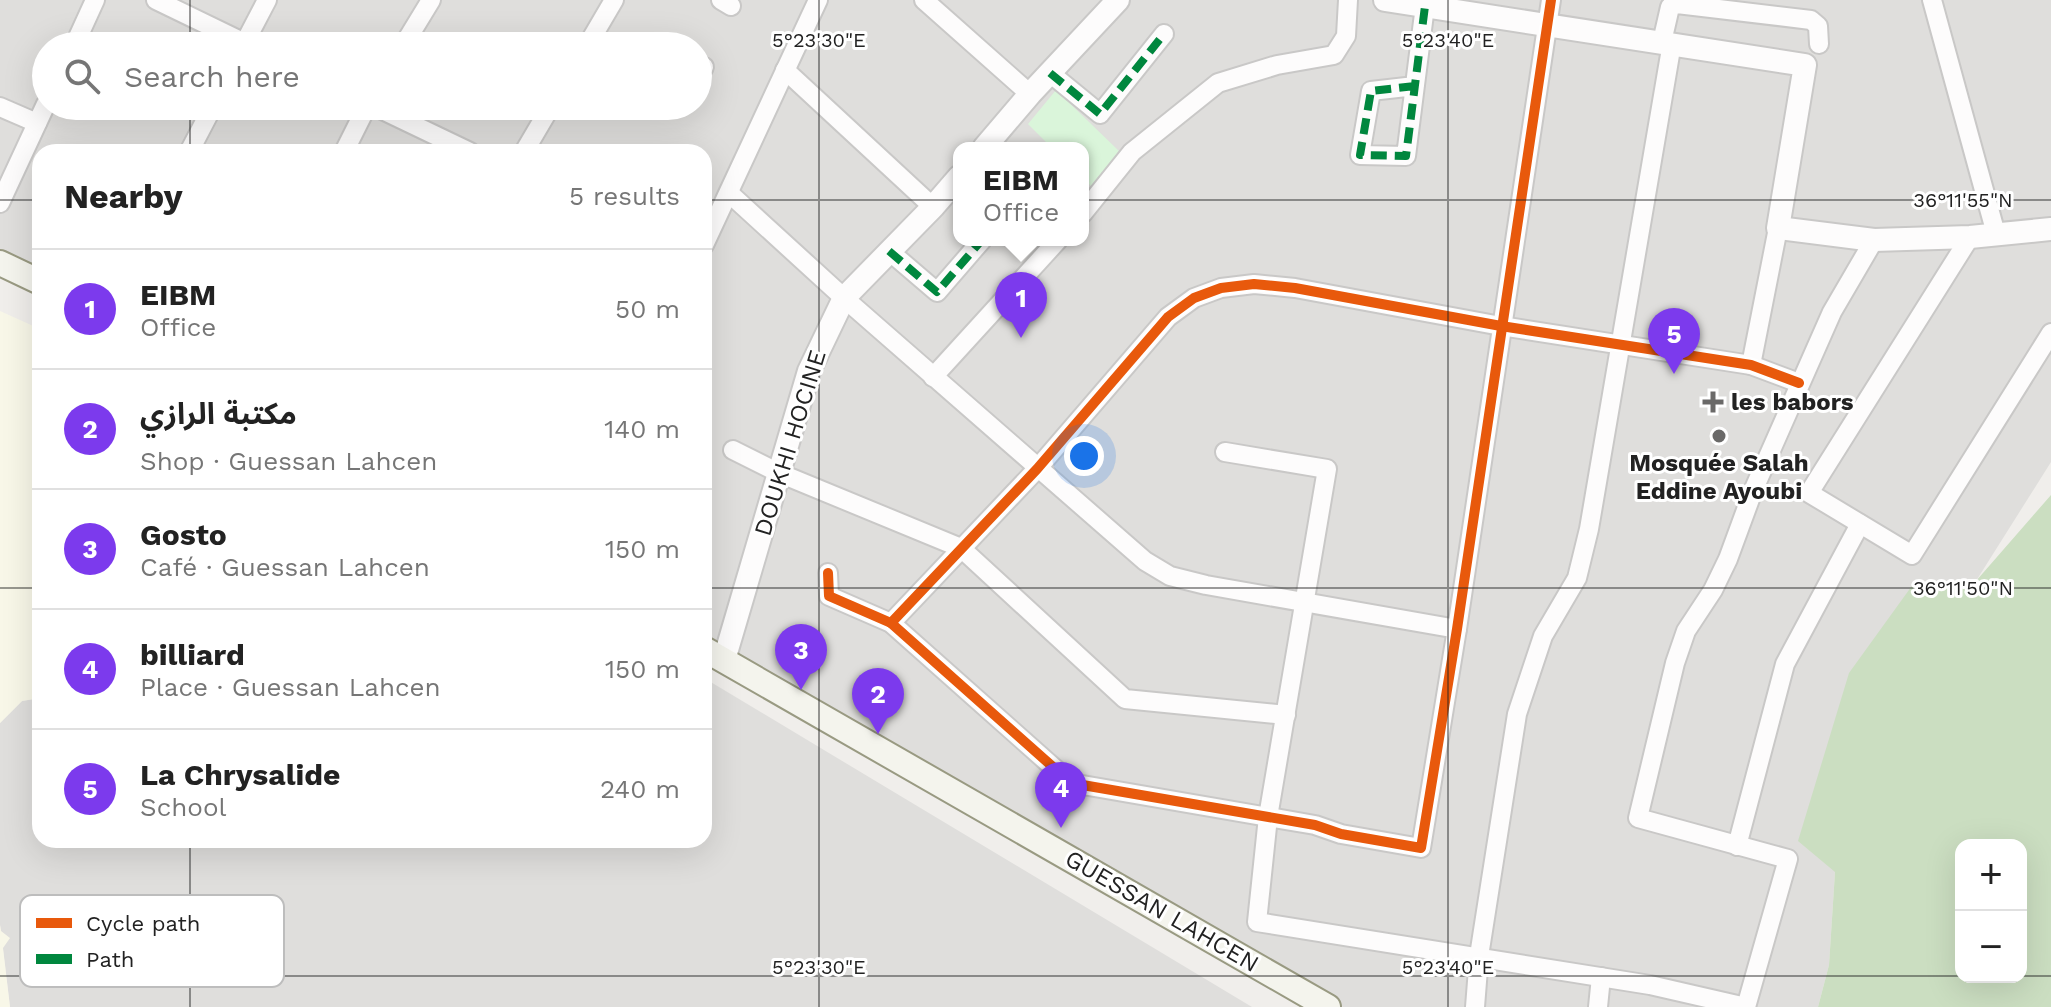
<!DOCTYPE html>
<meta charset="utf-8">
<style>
body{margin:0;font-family:"Work Sans","Noto Sans Arabic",sans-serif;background:#f2f2f2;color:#222}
.controls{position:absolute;right:24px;bottom:24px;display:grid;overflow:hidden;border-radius:16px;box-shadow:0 8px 32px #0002}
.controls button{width:72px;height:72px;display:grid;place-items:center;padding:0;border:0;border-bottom:2px solid #e0e0e0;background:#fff;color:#222;font:40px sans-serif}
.you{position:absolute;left:1084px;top:456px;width:28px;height:28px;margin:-20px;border:6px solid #fff;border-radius:50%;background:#1a73e8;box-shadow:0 0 0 12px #1a73e833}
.badge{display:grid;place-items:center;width:52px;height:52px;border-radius:50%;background:#7c3aed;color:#fff;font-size:26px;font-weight:700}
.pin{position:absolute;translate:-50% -66px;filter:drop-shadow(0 2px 4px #0008)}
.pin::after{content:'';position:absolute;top:42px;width:28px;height:24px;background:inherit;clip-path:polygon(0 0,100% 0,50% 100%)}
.popup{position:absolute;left:953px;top:142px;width:136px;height:104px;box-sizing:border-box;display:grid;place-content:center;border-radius:16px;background:#fff;filter:drop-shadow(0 2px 6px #0005);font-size:26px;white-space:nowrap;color:#767676}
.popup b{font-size:30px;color:#222}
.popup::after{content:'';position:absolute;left:50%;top:100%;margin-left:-16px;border:16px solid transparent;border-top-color:#fff}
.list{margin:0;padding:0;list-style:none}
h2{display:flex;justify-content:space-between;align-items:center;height:104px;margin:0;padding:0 32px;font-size:34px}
h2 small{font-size:26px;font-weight:400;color:#767676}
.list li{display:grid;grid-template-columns:52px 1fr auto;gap:24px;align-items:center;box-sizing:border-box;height:120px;padding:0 32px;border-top:2px solid #e0e0e0}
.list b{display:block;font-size:30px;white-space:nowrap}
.list p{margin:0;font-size:26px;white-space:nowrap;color:#767676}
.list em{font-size:26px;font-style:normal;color:#767676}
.icon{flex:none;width:44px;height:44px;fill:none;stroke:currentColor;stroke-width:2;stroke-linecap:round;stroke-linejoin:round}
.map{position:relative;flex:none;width:2051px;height:1007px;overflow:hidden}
.search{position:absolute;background:#fff;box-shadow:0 8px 32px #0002;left:32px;top:32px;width:680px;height:88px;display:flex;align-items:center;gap:20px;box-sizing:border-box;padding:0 28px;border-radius:44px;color:#767676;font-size:30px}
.panel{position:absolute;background:#fff;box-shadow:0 8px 32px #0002;left:32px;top:144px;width:680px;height:704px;border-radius:24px}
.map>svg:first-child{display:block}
.residential{fill:#dfdedc;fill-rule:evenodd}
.education{fill:#f8f7e8}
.forest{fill:#cbdec1;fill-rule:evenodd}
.park{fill:#daf5da}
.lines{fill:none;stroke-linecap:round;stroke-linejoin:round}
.minor-casing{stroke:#c9c8c7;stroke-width:22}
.tertiary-casing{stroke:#c9c8c7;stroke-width:26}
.secondary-casing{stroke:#999a82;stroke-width:28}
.minor{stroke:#fdfcfc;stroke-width:18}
.tertiary{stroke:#fdfcfc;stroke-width:22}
.secondary{stroke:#f4f4ed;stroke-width:24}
.quiet{stroke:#00873e;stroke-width:8;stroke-dasharray:16 8;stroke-linecap:butt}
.cycleway-casing{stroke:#fff;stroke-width:15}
.cycleway{stroke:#e8590c;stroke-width:10}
.ticks{fill:none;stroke:#222;stroke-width:2;stroke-opacity:0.45}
.poi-dot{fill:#6a6968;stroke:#fff;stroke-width:3}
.labels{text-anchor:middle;stroke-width:6;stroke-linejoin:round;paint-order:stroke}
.poi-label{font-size:24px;font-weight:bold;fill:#222;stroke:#fff;text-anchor:start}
.street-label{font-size:24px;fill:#222;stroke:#fff}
.key{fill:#fff;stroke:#bdbdbd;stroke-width:2}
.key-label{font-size:22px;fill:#222}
.ticks-label{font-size:20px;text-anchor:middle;fill:#222;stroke:#fff;stroke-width:6;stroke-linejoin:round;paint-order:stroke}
</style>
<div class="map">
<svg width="2051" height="1007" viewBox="0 0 2051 1007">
<rect width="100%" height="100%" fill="#f0eeeb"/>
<g class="residential">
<path d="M 0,0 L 2051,0 L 2051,462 L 1976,581 L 1914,583 L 1835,872 L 1829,965 L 1818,1007 L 1343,1007 L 704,639 L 704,152 L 40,152 L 40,273 L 0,254 ZM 46,46 L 698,46 L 698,106 L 46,106 ZM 959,148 L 1083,148 L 1083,240 L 959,240 Z"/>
<path d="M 704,678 L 1252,1007 L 10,1007 L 0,925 L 0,723 L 22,701 L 40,698 L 40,840 L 704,840 Z"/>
</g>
<g class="education">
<path d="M 0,311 L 40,329 L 40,698 L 22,701 L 0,723 Z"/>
<path d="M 0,925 L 1,931 L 10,938 L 3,948 L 10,1007 L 0,1007 Z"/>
</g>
<path class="forest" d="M 2051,495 L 2051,1007 L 1818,1007 L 1829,965 L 1835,872 L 1798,841 L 1849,673 L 1914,583 L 1976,581 ZM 1961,845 L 2021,845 L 2021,977 L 1961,977 Z"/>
<path class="park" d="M 1056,90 L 1119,151 L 1093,188 L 1083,178 L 1083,148 L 1052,148 L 1028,124 Z"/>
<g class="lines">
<defs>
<g id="minor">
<path d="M 156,0 L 251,46"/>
<path d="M 721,0 L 731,6"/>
<path d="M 924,0 L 1030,94"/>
<path d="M 1932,0 L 1996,234"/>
<path d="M 1662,42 L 1670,7 L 1677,4 L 1811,20 L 1818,26 L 1819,44"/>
<path d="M 74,46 L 95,0"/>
<path d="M 243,46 L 267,0"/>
<path d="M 403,46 L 431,0"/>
<path d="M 587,46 L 614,0"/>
<path d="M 785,70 L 933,207"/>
<path d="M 1050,73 L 1100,114 L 1164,34"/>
<path d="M 698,78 L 704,67"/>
<path d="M 1415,86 L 1371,91 L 1360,155 L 1406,156 L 1425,6"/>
<path d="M 374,106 L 470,152"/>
<path d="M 0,107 L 37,123"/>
<path d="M 189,152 L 213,106"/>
<path d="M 344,152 L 367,106"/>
<path d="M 524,152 L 551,106"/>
<path d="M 729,193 L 844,298 L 1145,561 L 1170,576 L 1206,585 L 1457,629"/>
<path d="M 0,203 L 46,104"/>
<path d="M 1083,213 L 1132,152 L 1218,83 L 1277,65 L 1334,55 L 1346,36 L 1348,0"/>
<path d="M 1970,237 L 1809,493 L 1912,555 L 2051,333"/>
<path d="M 704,245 L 818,0"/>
<path d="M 889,251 L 937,292 L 982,240"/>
<path d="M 1751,365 L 1778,228"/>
<path d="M 933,377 L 1058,240"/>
<path d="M 733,450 L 779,473 L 961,548 L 1125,699 L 1286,715"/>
<path d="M 1225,452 L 1327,469 L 1268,817 L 1257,922 L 1650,985 L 1746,1007"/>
<path d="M 828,573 L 829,596 L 891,623 L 1071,783 L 1315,825 L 1341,834 L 1421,848 L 1457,629 L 1551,0"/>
<path d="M 891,623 L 1037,469 L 1168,317 L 1194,298 L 1221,288 L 1254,284 L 1295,288 L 1501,326 L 1751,365 L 1799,383"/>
<path d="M 1737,846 L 1785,664 L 1860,524"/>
<path d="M 1475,1007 L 1479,956 L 1517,714 L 1543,636 L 1577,578 L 1589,529 L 1672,43"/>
<path d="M 1598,1007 L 1601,977"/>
<path d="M 1746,1007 L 1788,859 L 1638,818 L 1675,663 L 1686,631 L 1713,590 L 1728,559 L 1753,491 L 1832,312 L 1874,240"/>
</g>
<g id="tertiary">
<path d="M 1385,0 L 1805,65 L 1778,228 L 1874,240 L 1970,237 L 2051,229"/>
<path d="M 984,148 L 1030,94 L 1118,0"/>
<path d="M 724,660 L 809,371 L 844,298 L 933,207 L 959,177"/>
</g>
<g id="secondary">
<path d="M 0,263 L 40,282"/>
<path d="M 704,649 L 1328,1007"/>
</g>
</defs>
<use href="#minor" class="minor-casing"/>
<use href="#tertiary" class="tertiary-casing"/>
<use href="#secondary" class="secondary-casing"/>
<use href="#minor" class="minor"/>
<use href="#tertiary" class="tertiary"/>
<use href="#secondary" class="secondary"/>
<g class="quiet">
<path d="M 1050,73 L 1100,114 L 1164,34"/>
<path d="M 1415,86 L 1371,91 L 1360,155 L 1406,156 L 1425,6"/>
<path d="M 889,251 L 937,292 L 982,240"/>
</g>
<defs>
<g id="cycleway">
<path d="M 828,573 L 829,596 L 891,623 L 1071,783 L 1315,825 L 1341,834 L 1421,848 L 1457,629 L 1551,0"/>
<path d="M 891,623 L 1037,469 L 1168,317 L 1194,298 L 1221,288 L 1254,284 L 1295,288 L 1501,326 L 1751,365 L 1799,383"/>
</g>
</defs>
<use href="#cycleway" class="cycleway-casing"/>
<use href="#cycleway" class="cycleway"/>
</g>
<path class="ticks" d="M 190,0 L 190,46M 819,0 L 819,1007M 1448,0 L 1448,1007M 190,106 L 190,152M 0,200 L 40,200M 704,200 L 2051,200M 0,588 L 40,588M 704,588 L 2051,588M 190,840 L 190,1007M 0,976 L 1961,976M 2021,976 L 2051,976"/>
<g class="poi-dot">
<path d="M1709 390h8v8h8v8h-8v8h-8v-8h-8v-8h8z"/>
<circle cx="1719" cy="436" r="8"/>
</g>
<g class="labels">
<g class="poi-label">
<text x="1731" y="410">les babors</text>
<text x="1719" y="471" text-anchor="middle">Mosquée Salah<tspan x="1719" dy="28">Eddine Ayoubi</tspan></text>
</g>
<g class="street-label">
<text transform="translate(790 443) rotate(-73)" y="8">DOUKHI HOCINE</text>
<text transform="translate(1162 911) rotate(30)" y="8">GUESSAN LAHCEN</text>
</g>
</g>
<rect x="20" y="895" width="264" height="92" rx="12" class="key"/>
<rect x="36" y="918" width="36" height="10" fill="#e8590c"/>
<rect x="36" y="954" width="36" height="10" fill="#00873e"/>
<g class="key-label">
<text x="86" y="931">Cycle path</text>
<text x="86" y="967">Path</text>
</g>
<g class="ticks-label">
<text x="819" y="47">5°23'30"E</text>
<text x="1448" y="47">5°23'40"E</text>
<text x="1963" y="207">36°11'55"N</text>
<text x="1963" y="595">36°11'50"N</text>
<text x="819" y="974">5°23'30"E</text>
<text x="1448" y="974">5°23'40"E</text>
</g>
</svg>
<div class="controls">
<button>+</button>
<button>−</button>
</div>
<div class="you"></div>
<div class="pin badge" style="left:1021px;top:338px">1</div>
<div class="popup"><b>EIBM</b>Office</div>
<div class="pin badge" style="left:878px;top:734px">2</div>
<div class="pin badge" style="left:801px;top:690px">3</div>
<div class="pin badge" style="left:1061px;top:828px">4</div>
<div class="pin badge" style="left:1674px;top:374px">5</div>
<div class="search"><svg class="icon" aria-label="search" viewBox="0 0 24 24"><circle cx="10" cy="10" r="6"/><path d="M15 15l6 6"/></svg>Search here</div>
<section class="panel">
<h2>Nearby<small>5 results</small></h2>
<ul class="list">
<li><span class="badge">1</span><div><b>EIBM</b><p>Office</p></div><em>50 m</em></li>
<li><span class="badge">2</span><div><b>مكتبة الرازي</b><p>Shop · Guessan Lahcen</p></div><em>140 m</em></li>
<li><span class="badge">3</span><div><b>Gosto</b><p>Café · Guessan Lahcen</p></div><em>150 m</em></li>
<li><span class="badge">4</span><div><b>billiard</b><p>Place · Guessan Lahcen</p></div><em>150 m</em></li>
<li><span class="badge">5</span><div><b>La Chrysalide</b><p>School</p></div><em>240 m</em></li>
</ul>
</section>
</div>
